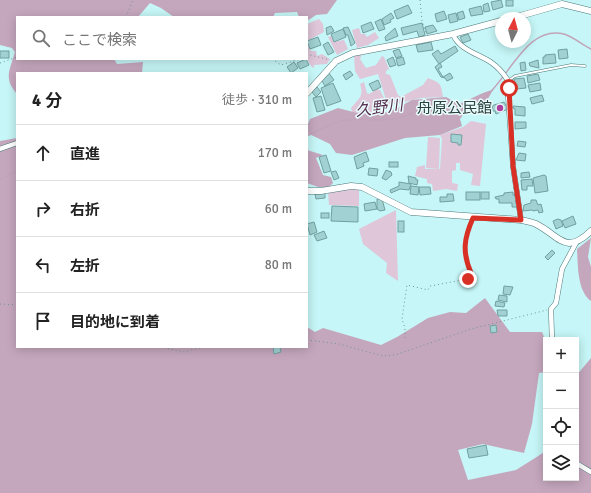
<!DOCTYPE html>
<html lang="ja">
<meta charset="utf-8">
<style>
body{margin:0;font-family:Signika,"Noto Sans JP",sans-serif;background:#f6f6f6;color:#222}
.controls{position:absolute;right:12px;bottom:12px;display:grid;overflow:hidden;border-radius:0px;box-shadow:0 2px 10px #0003}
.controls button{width:36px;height:36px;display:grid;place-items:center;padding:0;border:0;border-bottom:1px solid #e0e0e0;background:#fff;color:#222;font:20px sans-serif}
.compass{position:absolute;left:495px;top:12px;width:36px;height:36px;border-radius:50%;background:#fff;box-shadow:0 2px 10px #0003;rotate:6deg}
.stop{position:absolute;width:12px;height:12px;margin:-9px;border:3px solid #d93025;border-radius:50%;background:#fff}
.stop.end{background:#d93025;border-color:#fff;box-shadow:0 1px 4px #0008}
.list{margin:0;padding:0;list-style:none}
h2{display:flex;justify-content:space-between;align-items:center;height:52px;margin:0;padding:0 16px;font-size:17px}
h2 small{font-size:13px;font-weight:400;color:#767676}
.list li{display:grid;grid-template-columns:26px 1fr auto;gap:12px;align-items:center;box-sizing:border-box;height:56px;padding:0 16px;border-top:1px solid #e0e0e0}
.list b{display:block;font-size:15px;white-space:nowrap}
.list em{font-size:13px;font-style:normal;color:#767676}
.icon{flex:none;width:22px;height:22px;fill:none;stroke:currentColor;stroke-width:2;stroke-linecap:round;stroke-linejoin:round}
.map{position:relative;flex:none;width:591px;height:493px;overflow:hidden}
.search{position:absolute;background:#fff;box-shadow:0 2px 10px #0003;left:16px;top:16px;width:292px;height:44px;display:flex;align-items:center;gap:10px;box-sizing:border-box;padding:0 14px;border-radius:0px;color:#767676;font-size:15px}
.panel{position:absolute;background:#fff;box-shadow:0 2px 10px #0003;left:16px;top:72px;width:292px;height:276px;border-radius:0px}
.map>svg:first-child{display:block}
.green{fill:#dfc6d9}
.forest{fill:#c5a7bd}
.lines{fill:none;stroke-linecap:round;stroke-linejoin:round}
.stream{stroke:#c2a4ba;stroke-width:1.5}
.building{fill:#a1d1d2;stroke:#72a0a1}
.lane-casing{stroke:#4b7879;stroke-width:3}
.street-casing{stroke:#4b7879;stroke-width:5.5}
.secondary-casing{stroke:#4b7879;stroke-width:7}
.path{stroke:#729393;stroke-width:1;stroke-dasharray:1 3;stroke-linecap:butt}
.lane{stroke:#fff;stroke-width:2}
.street{stroke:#fff;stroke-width:4.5}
.secondary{stroke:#fff;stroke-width:6}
.route{stroke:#d93025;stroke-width:5}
.poi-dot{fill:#ae3f9d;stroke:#eafdfd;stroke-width:1.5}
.labels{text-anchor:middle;stroke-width:3;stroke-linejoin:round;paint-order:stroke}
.poi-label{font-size:15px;fill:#2c4040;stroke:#eafdfd;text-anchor:end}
.water-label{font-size:16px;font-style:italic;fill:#582f50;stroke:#eafdfd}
</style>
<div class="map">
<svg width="591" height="493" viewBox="0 0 591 493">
<rect width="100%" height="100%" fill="#c6f6f7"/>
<g class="green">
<path d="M 319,19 L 323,24 L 324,32 L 307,41 L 307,24 Z"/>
<path d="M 359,28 L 361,34 L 365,34 L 367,37 L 375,32 L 379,38 L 368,45 L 357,48 L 352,30 Z"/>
<path d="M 331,36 L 334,42 L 344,40 L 348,49 L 337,55 L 328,37 Z"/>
<path d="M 307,42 L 311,51 L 316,51 L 317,56 L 322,54 L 330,59 L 327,64 L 314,65 L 314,68 C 305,63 307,51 307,42 Z"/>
<path d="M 354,54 L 362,54 L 360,59 L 366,68 L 376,65 L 382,56 L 384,57 L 389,69 L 386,71 L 386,74 L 390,75 L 398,95 L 401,97 L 423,85 L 428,78 C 441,83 441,84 443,97 L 421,98 L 388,106 L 378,74 L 360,79 L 355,71 Z"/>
<path d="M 364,82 L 367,93 L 369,94 L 377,89 L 380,90 L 384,98 L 381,100 L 384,103 L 380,103 L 377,106 L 379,111 C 371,115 361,114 352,112 L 351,108 C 359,98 364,97 360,84 Z"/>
<path d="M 471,121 L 486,124 L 480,186 L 471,185 L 473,174 L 460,170 L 460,163 L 456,163 L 456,170 L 452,171 L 452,183 L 458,184 L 457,191 L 446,189 L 433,191 L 432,184 L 427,183 L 427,179 L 415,176 L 417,167 L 425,165 L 425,169 L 440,169 L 442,139 L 440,135 L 463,127 Z"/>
<path d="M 428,137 L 440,138 L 439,169 L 426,168 Z"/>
<path d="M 359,187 L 359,206 L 329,205 L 328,191 Z"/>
<path d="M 396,210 L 398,281 L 386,273 L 387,263 L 363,244 L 359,229 Z"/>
</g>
<g class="forest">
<path d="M 0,0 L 337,0 L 327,14 L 316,15 L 307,21 L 307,17 L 299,17 L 297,12 L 275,13 L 273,17 L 174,17 L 161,8 L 150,3 L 138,17 L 17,17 L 17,59 L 114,59 L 117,64 L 143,62 L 142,73 L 17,73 L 17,94 C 3,78 10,70 15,52 L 12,48 L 0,45 Z"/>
<path d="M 493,90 L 482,109 L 466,111 L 460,119 L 462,126 L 440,135 L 405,138 L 352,155 L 336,153 L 330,144 L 307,133 L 307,126 L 310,119 L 338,108 L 361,114 L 389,112 L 412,100 L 446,97 L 459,104 C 471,100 481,92 493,90 Z"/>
<path d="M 17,138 L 17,347 L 307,347 L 307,327 L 315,332 L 323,328 L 381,345 L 397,337 L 428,318 L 450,312 L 466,313 L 485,298 L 510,332 L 542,332 L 546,341 L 546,372 L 539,373 L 532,424 L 524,453 L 483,444 L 458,450 L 468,480 L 516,470 L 546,451 L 546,478 L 576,478 L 576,376 L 591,358 L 591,493 L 0,493 L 0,141 Z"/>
<path d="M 307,150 L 323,155 L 316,158 L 323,175 L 331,177 L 333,183 L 329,187 L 318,187 L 307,183 Z"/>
<path d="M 591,238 L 588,257 L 591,267 L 591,301 C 577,291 578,265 577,249 Z"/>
</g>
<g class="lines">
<g class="stream">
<path d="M 307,136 C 316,131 325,127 334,123 C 352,116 374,122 392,119 C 402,118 411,113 421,111 C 439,108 459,112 475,104 C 507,88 523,24 564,34 C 574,37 582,45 591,49"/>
<path d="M 0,179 L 17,171"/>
</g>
</g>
<g class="building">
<path d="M 501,0 L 503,7 L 493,10 L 491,2 Z"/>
<rect x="506" y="0" width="7" height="6"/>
<path d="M 488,3 L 490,11 L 484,12 L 483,5 Z"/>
<path d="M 408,5 L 412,13 L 397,19 L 394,11 Z"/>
<path d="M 481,6 L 483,14 L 471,16 L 469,9 Z"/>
<path d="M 444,11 L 447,19 L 437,22 L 435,14 Z"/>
<path d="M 463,11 L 465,18 L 459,20 L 457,13 Z"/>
<path d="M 391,13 L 394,18 L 390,20 L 391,22 L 384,25 L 382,19 Z"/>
<path d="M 456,13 L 458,21 L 450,23 L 448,15 Z"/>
<path d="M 381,19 L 385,29 L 379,31 L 375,22 Z"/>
<path d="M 371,22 L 374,29 L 363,33 L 361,26 Z"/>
<path d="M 422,23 L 425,35 L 419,37 L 417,31 L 403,35 L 401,28 Z"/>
<path d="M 433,25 L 437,31 L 427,34 L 425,27 Z"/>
<path d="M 331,26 L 334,31 L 327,35 L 326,28 Z"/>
<path d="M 348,27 L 355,43 L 351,46 L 348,35 L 346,35 L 343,28 Z"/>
<path d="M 395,28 L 398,36 L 386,41 L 385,37 Z"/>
<path d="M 343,29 L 346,37 L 334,42 L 331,34 Z"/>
<path d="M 468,34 L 471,40 L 463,43 L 460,37 Z"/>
<path d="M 318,37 L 321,45 L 310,49 L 307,41 Z"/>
<path d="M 328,42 L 334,52 L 328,55 L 323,45 Z"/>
<path d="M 431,42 L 433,50 L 418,52 L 416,45 Z"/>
<path d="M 455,46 L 458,51 L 439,64 L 432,54 L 438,50 L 441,54 Z"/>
<path d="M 399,49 L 402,56 L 396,58 L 393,51 Z"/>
<path d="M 567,49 L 568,58 L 559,59 L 558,50 Z"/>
<rect x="0" y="51" width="9" height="7"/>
<path d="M 555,54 L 556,63 L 543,64 L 543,57 L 545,57 L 545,55 Z"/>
<path d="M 393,57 L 396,65 L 390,67 L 387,60 Z"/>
<path d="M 403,57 L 405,64 L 398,66 L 396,59 Z"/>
<path d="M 306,59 L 309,65 L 300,69 L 297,63 Z"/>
<path d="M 538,60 L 539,68 L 530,66 L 529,63 Z"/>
<path d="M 294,62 L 298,68 L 291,73 L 287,67 Z"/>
<path d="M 525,62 L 526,70 L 521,71 L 520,63 Z"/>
<path d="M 440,63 L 442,67 L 438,69 L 443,77 L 450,73 L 453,78 L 447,81 L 445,78 L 441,77 L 435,67 Z"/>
<path d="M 350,71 L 353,75 L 346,80 L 343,75 Z"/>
<path d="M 328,72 L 334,80 L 325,86 L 322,81 Z"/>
<path d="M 538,74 L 540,80 L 528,83 L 527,76 Z"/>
<path d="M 524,78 L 526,88 L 516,89 L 514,79 Z"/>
<path d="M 378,80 L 381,87 L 373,91 L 369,84 Z"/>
<path d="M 333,83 L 341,101 L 327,106 L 321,88 Z"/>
<path d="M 540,83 L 541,90 L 530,92 L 528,85 Z"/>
<path d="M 317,87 L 321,92 L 316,97 L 312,92 Z"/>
<path d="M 542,95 L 544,101 L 532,104 L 530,98 Z"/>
<path d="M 321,96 L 325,110 L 317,112 L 313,98 Z"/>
<path d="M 504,102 L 508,109 L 496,114 L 495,111 L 493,111 L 492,106 L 494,105 Z"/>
<path d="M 513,106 L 525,107 L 525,116 L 515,115 L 515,109 L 513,108 Z"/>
<path d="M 515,122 L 526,122 L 526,128 L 515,129 Z"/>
<path d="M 451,134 L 462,135 L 461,145 L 458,145 L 458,143 L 451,142 Z"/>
<path d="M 518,141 L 526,142 L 525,147 L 517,146 Z"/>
<path d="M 366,152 L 369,161 L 363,163 L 364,166 L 357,169 L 354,157 Z"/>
<path d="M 519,153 L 526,154 L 525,161 L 516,160 Z"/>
<path d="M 326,155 L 331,171 L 324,173 L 319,157 Z"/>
<rect x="389" y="162" width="9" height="5"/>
<path d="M 369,168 L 378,169 L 377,176 L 368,175 Z"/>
<path d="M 386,170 L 391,172 L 392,175 L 386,180 L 382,178 Z"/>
<path d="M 336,171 L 339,178 L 334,180 L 331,172 Z"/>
<path d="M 529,172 L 530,177 L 521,178 L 521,173 Z"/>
<path d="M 544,175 L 546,176 L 548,191 L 535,193 L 533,178 Z"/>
<path d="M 408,176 L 416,178 L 416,180 L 418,180 L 417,185 L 409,183 Z"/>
<path d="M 532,179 L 533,186 L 527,186 L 527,190 L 522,190 L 521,180 Z"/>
<path d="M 399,182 L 411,184 L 409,190 L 400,189 L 391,193 L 390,190 L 399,186 Z"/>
<path d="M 411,186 L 419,187 L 418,195 L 410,194 Z"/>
<path d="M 419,187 L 430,187 L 431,194 L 420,195 Z"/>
<rect x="466" y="192" width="14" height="8"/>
<rect x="481" y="192" width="8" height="7"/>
<path d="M 513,192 L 513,195 L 516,195 L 517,207 L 512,207 L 512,203 L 499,203 L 499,199 L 496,199 L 495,197 L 504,195 L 504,193 Z"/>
<path d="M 325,193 L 325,198 L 316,199 L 315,194 Z"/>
<path d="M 447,194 L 453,194 L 454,201 L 440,202 L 440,197 L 447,197 Z"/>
<path d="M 377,199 L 382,199 L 385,210 L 380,211 L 377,209 Z"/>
<path d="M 531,200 L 536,200 L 538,205 L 541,204 L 543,212 L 539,213 L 538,210 L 533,211 L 532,210 L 523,211 L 524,205 L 531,203 Z"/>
<path d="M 375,202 L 377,209 L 365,211 L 364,204 Z"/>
<path d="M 332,206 L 358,207 L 358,222 L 331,221 Z"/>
<rect x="321" y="213" width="8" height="5"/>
<path d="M 573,216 L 576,224 L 565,228 L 562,221 Z"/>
<path d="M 558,219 L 561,220 L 563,226 L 556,229 L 553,221 Z"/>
<rect x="398" y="221" width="6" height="11"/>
<path d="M 314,222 L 317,232 L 310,235 L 307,224 Z"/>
<path d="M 324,231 L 327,238 L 317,241 L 314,235 Z"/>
<path d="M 552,250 L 555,253 L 548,260 L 545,257 Z"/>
<path d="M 504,286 L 513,287 L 510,295 L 503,294 Z"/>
<path d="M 499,295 L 507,296 L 507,302 L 498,300 Z"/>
<path d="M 496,301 L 505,303 L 504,307 L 495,306 Z"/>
<path d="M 497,310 L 507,310 L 507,316 L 498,316 Z"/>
<path d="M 496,325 L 497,332 L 491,333 L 490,326 Z"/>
<path d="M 273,347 L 280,347 L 281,352 L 274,354 Z"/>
<path d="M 486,445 L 488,455 L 469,458 L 467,449 Z"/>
</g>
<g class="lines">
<defs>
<path id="lane" d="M 508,81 L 515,76 L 571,65 L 585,66"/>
<g id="street">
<path d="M 453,34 C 459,50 479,54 492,63 C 499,68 503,73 507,79 L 513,166 L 521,220"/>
<path d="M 0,149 L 17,143"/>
<path d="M 552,340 L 551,309 L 556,303 L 562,269 L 576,243"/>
<path d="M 576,463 L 591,472"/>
</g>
<g id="secondary">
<path d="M 513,18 L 562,4 L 591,11"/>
<path d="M 307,93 L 336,61 L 353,53 L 453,34 L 501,21"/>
<path d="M 307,191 L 321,191 L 351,186 L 362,187 L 411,212 L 521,220 C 526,221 532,222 536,224 C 560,236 565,256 591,231"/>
</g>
</defs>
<use href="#lane" class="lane-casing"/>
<use href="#street" class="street-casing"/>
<use href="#secondary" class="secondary-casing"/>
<g class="path">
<path d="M 420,0 L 422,21 L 426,33"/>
<path d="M 126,17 L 133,0"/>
<path d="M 307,57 L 310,55 L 330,60"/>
<path d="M 272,59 L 281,65 L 300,59"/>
<path d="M 0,63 L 17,57"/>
<path d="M 0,304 L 17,305"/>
<path d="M 405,338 L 405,328 L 402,319 L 407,285 L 428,290 L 430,286 L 468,279 L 471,273 C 463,254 463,240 471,222"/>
<path d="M 307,340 L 339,344 L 383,356 L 395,355 L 471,329 L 547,310"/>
<path d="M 160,347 L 184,352 L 203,347"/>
</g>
<use href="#lane" class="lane"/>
<use href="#street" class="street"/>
<use href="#secondary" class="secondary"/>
</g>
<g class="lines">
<path class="route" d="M 468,279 L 471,273 C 462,252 464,238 473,218 L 521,220 L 513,166 L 509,88"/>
</g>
<circle class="poi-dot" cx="500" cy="108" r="4"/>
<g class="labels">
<g class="poi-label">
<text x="492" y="113">舟原公民館</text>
</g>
<g class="water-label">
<text transform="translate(379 107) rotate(-7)" y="6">久野川</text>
</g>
</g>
</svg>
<div class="controls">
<button>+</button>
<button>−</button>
<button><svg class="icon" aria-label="locate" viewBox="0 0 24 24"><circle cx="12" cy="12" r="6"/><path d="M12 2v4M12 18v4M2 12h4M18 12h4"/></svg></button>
<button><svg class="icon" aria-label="layers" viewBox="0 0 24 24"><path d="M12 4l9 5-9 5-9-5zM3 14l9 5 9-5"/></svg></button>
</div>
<svg class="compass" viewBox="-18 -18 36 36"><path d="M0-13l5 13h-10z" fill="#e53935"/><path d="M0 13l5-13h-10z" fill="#767676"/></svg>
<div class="stop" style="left:509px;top:88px"></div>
<div class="stop end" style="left:468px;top:279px"></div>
<div class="search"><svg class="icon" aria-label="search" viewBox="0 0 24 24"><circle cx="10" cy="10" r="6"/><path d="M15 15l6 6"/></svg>ここで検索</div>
<section class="panel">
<h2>4 分<small>徒歩 · 310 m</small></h2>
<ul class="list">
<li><svg class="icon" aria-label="ahead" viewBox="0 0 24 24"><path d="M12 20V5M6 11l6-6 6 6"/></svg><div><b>直進</b></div><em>170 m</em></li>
<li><svg class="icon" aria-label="right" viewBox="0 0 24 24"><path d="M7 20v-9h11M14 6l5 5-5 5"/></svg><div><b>右折</b></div><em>60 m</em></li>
<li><svg class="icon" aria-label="left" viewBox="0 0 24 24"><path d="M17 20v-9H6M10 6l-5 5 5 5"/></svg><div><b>左折</b></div><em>80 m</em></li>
<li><svg class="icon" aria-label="arrive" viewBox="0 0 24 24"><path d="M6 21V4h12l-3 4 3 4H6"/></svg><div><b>目的地に到着</b></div></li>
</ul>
</section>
</div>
